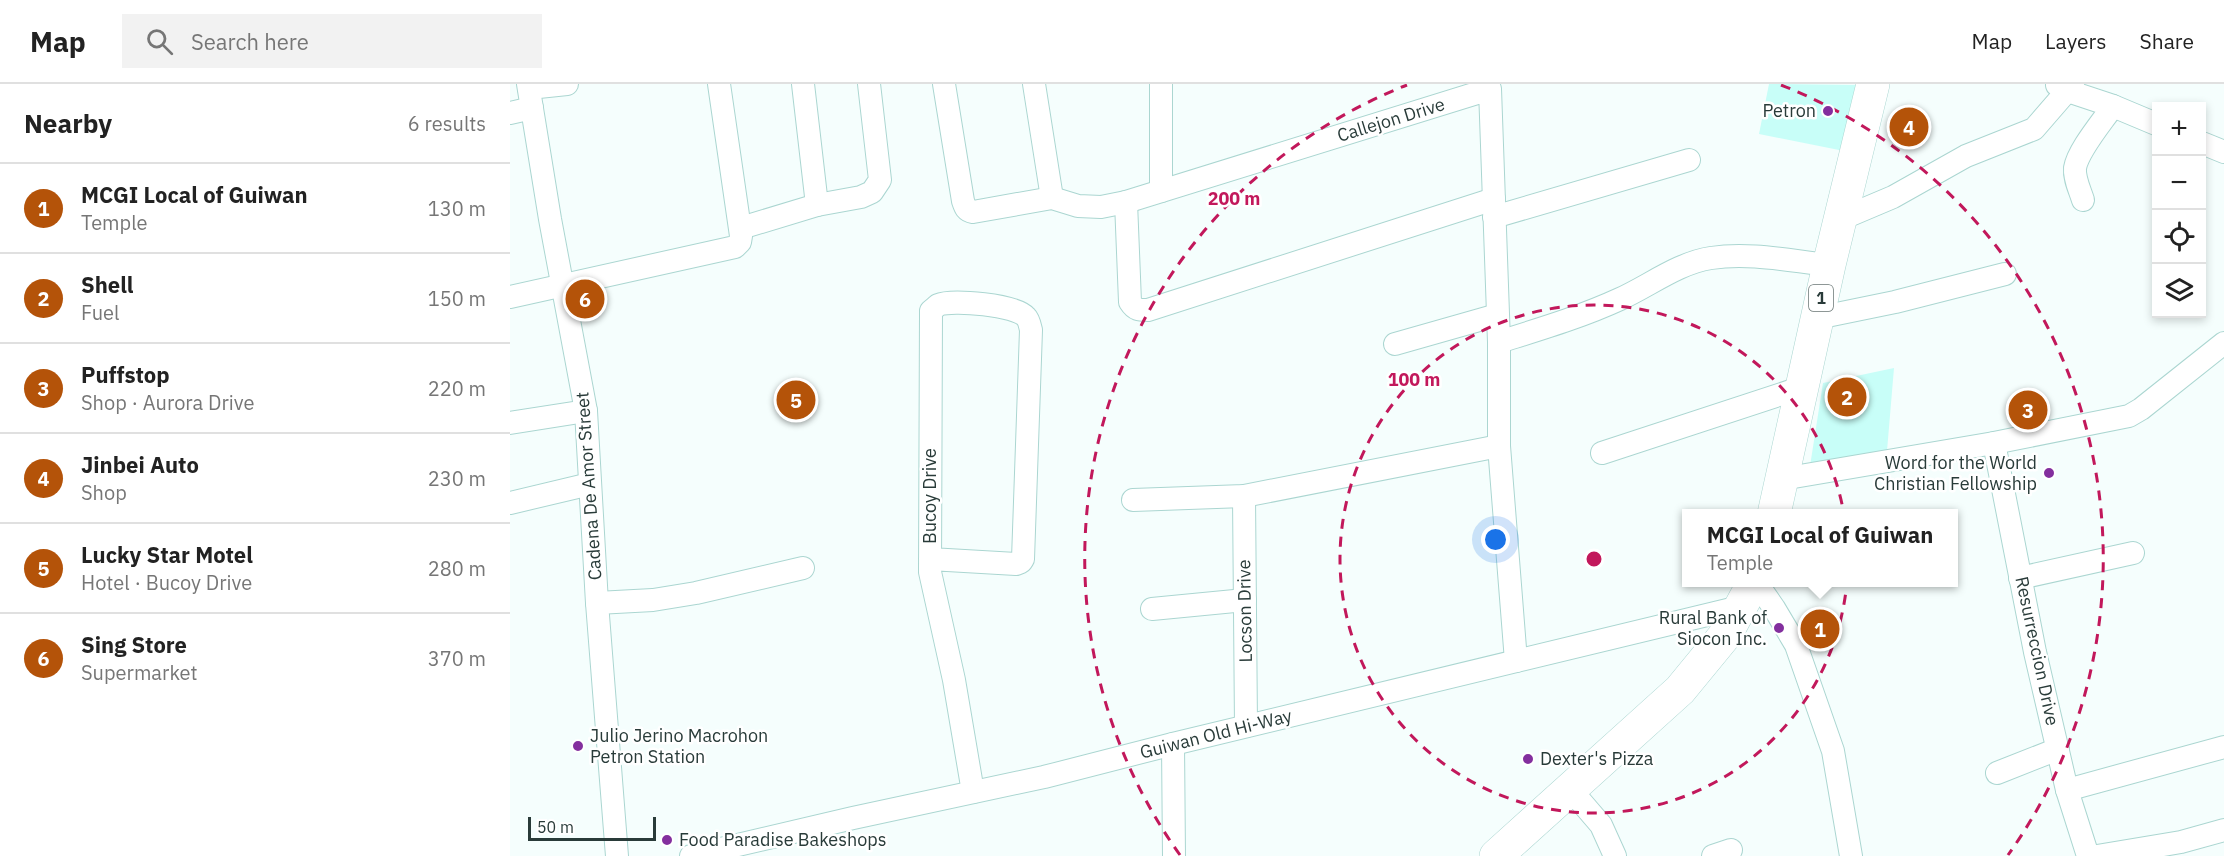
<!DOCTYPE html>
<meta charset="utf-8">
<style>
body{margin:0;font-family:"IBM Plex Sans",sans-serif;background:#f2f2f2;color:#222}
.controls{position:absolute;right:18px;top:18px;display:grid;overflow:hidden;border-radius:0px;box-shadow:0 3px 9px #0003}
.controls button{width:54px;height:54px;display:grid;place-items:center;padding:0;border:0;border-bottom:2px solid #e0e0e0;background:#fff;color:#222;font:30px sans-serif}
.scale{position:absolute;left:18px;bottom:15px;width:128px;box-sizing:border-box;padding-left:6px;border:3px solid #293b39;border-top:0;font-size:16px;line-height:21px;white-space:nowrap;color:#293b39;-webkit-text-stroke:4px #fff;paint-order:stroke}
.you{position:absolute;left:986px;top:456px;width:21px;height:21px;margin:-15px;border:4px solid #fff;border-radius:50%;background:#1a73e8;box-shadow:0 0 0 9px #1a73e833}
.badge{display:grid;place-items:center;width:39px;height:39px;border-radius:50%;background:#b45309;color:#fff;font-size:20px;font-weight:700}
.pin{position:absolute;translate:-50% -50%;border:3px solid #fff;box-shadow:0 2px 6px #0006}
.popup{position:absolute;left:1172px;top:425px;width:276px;height:78px;box-sizing:border-box;display:grid;place-content:center;border-radius:0px;background:#fff;filter:drop-shadow(0 2px 4px #0005);font-size:20px;white-space:nowrap;color:#767676}
.popup b{font-size:22px;color:#222}
.popup::after{content:'';position:absolute;left:50%;top:100%;margin-left:-12px;border:12px solid transparent;border-top-color:#fff}
.list{margin:0;padding:0;list-style:none}
h2{display:flex;justify-content:space-between;align-items:center;height:78px;margin:0;padding:0 24px;font-size:26px}
h2 small{font-size:20px;font-weight:400;color:#767676}
.list li{display:grid;grid-template-columns:39px 1fr auto;gap:18px;align-items:center;box-sizing:border-box;height:90px;padding:0 24px;border-top:2px solid #e0e0e0}
.list b{display:block;font-size:22px;white-space:nowrap}
.list p{margin:0;font-size:20px;white-space:nowrap;color:#767676}
.list em{font-size:20px;font-style:normal;color:#767676}
.icon{flex:none;width:33px;height:33px;fill:none;stroke:currentColor;stroke-width:2;stroke-linecap:round;stroke-linejoin:round}
.map{position:relative;flex:none;width:1714px;height:772px;overflow:hidden}
header{display:flex;align-items:center;gap:36px;box-sizing:border-box;height:84px;padding:0 30px;background:#fff;border-bottom:2px solid #e0e0e0}
header strong{font-size:28px}
nav{display:flex;gap:33px;margin-inline-start:auto;font-size:21px}
.search{width:420px;height:54px;background:#f2f2f2;display:flex;align-items:center;gap:15px;box-sizing:border-box;padding:0 21px;border-radius:0px;color:#767676;font-size:22px}
main{display:flex}
aside{flex:1;background:#fff}
.map>svg:first-child{display:block}
.built{fill:#c8fef8}
.lines{fill:none;stroke-linecap:round;stroke-linejoin:round}
.minor-casing{stroke:#abd6d1;stroke-width:24}
.highway-casing{stroke:#abd6d1;stroke-width:34}
.minor{stroke:#fff;stroke-width:22}
.highway{stroke:#fff;stroke-width:33}
.ring{fill:none;stroke:#c2185b;stroke-width:3;stroke-dasharray:10 8}
.poi-dot{fill:#832f9e;stroke:#fff;stroke-width:2}
.labels{text-anchor:middle;stroke-width:5;stroke-linejoin:round;paint-order:stroke}
.shield{fill:#fff;stroke:#697674;stroke-width:1.5}
.shield-label{font-size:16px;font-weight:bold;fill:#293b39}
.poi-label{font-size:18px;fill:#293b39;stroke:#fff;text-anchor:end}
.street-label{font-size:18px;fill:#293b39;stroke:#fff}
.centre{fill:#c2185b;stroke:#fff;stroke-width:3}
.ring-label{font-size:18px;text-anchor:middle;font-weight:bold;fill:#c2185b;stroke:#fff;stroke-width:5;stroke-linejoin:round;paint-order:stroke}
</style>
<header>
<strong>Map</strong>
<div class="search"><svg class="icon" aria-label="search" viewBox="0 0 24 24"><circle cx="10" cy="10" r="6"/><path d="M15 15l6 6"/></svg>Search here</div>
<nav><a>Map</a><a>Layers</a><a>Share</a></nav>
</header>
<main>
<aside>
<h2>Nearby<small>6 results</small></h2>
<ul class="list">
<li><span class="badge">1</span><div><b>MCGI Local of Guiwan</b><p>Temple</p></div><em>130 m</em></li>
<li><span class="badge">2</span><div><b>Shell</b><p>Fuel</p></div><em>150 m</em></li>
<li><span class="badge">3</span><div><b>Puffstop</b><p>Shop · Aurora Drive</p></div><em>220 m</em></li>
<li><span class="badge">4</span><div><b>Jinbei Auto</b><p>Shop</p></div><em>230 m</em></li>
<li><span class="badge">5</span><div><b>Lucky Star Motel</b><p>Hotel · Bucoy Drive</p></div><em>280 m</em></li>
<li><span class="badge">6</span><div><b>Sing Store</b><p>Supermarket</p></div><em>370 m</em></li>
</ul>
</aside>
<div class="map">
<svg width="1714" height="772" viewBox="0 0 1714 772">
<rect width="100%" height="100%" fill="#f5fefd"/>
<g class="built">
<path d="M 1259,0 L 1348,1 L 1334,67 L 1249,50 Z"/>
<path d="M 1384,284 L 1377,367 L 1300,382 L 1313,299 Z"/>
</g>
<g class="lines">
<defs>
<g id="minor">
<path d="M 18,0 L 40,135 L 76,327 L 87,519 L 107,772"/>
<path d="M 293,0 L 307,121"/>
<path d="M 434,0 L 453,117 C 455,123 456,127 463,128 L 542,114 L 568,122 L 591,123 L 616,118 L 980,5 L 989,258 L 989,362 L 1006,577"/>
<path d="M 524,0 L 542,114"/>
<path d="M 1547,1 L 1558,7 L 1603,22 L 1646,40"/>
<path d="M 19,4 L 57,0"/>
<path d="M 0,29 L 22,24"/>
<path d="M 1692,59 L 1714,68"/>
<path d="M 651,107 L 651,0"/>
<path d="M 1573,116 C 1570,106 1564,95 1565,84 C 1568,66 1593,37 1603,22"/>
<path d="M 616,118 L 620,218 C 625,226 629,226 638,226 L 984,115"/>
<path d="M 984,133 L 1179,76"/>
<path d="M 1331,135 L 1383,113 L 1456,72 L 1524,45 L 1563,0"/>
<path d="M 231,144 L 307,121 L 351,113 L 362,108 L 370,96 L 359,0"/>
<path d="M 0,213 L 225,163 L 230,158 L 231,152 L 209,0"/>
<path d="M 1307,234 L 1385,218 L 1495,190"/>
<path d="M 989,258 C 1030,245 1071,233 1110,215 C 1139,202 1168,179 1201,174 C 1240,168 1280,177 1319,181"/>
<path d="M 885,260 L 987,231"/>
<path d="M 0,339 L 76,327"/>
<path d="M 1484,359 L 1525,568 L 1557,706 L 1578,772"/>
<path d="M 1092,369 L 1293,303"/>
<path d="M 1272,395 L 1484,359 L 1619,332 L 1631,325 L 1714,259"/>
<path d="M 734,412 L 736,642"/>
<path d="M 623,416 L 734,412 L 989,362"/>
<path d="M 0,419 L 80,400"/>
<path d="M 420,475 L 506,480 L 511,478 L 513,475 L 521,246 C 520,242 519,236 516,233 C 507,221 442,215 428,221 C 426,223 423,225 421,227 L 420,488 L 444,596 L 463,708"/>
<path d="M 1510,494 L 1623,469"/>
<path d="M 1246,498 L 1264,524 L 1286,561 L 1323,667 L 1341,772"/>
<path d="M 87,519 L 143,516 L 186,509 L 293,484"/>
<path d="M 642,525 L 735,516"/>
<path d="M 663,660 L 664,772"/>
<path d="M 1487,689 L 1548,665"/>
<path d="M 1061,706 L 1091,741 L 1105,772"/>
<path d="M 1557,706 L 1714,663"/>
<path d="M 181,772 L 343,734 L 534,693 L 663,660 L 1230,523"/>
<path d="M 1203,772 L 1221,766"/>
<path d="M 1587,772 L 1671,758 L 1714,746"/>
</g>
<g id="highway">
<path d="M 1264,430 L 1319,181 L 1363,0"/>
<path d="M 986,772 L 1170,606 L 1216,550 L 1244,498"/>
</g>
</defs>
<use href="#minor" class="minor-casing"/>
<use href="#highway" class="highway-casing"/>
<use href="#minor" class="minor"/>
<use href="#highway" class="highway"/>
</g>
<g class="ring">
<circle cx="1084" cy="475" r="254"/>
<path d="M670 771A509 509 0 0 1 897 1M1271 1A509 509 0 0 1 1498 771"/>
</g>
<g class="poi-dot">
<circle cx="1318" cy="27" r="6"/>
<circle cx="1539" cy="389" r="6"/>
<circle cx="1269" cy="544" r="6"/>
<circle cx="68" cy="662" r="6"/>
<circle cx="1018" cy="675" r="6"/>
<circle cx="157" cy="756" r="6"/>
</g>
<g class="labels">
<rect class="shield" x="1299" y="201" width="24" height="26" rx="4.5"/>
<g class="shield-label">
<text x="1311" y="220">1</text>
</g>
<g class="poi-label">
<text x="1306" y="33">Petron</text>
<text x="1527" y="385">Word for the World<tspan x="1527" dy="21">Christian Fellowship</tspan></text>
<text x="1257" y="540">Rural Bank of<tspan x="1257" dy="21">Siocon Inc.</tspan></text>
<text x="80" y="658" text-anchor="start">Julio Jerino Macrohon<tspan x="80" dy="21">Petron Station</tspan></text>
<text x="1030" y="681" text-anchor="start">Dexter's Pizza</text>
<text x="169" y="762" text-anchor="start">Food Paradise Bakeshops</text>
</g>
<g class="street-label">
<text transform="translate(881 36) rotate(-17)" y="6">Callejon Drive</text>
<text transform="translate(79 402) rotate(-94)" y="6">Cadena De Amor Street</text>
<text transform="translate(420 412) rotate(-90)" y="6">Bucoy Drive</text>
<text transform="translate(735 527) rotate(-91)" y="6">Locson Drive</text>
<text transform="translate(1527 567) rotate(78)" y="6">Resurreccion Drive</text>
<text transform="translate(706 650) rotate(-14)" y="6">Guiwan Old Hi-Way</text>
</g>
</g>
<circle cx="1084" cy="475" r="9" class="centre"/>
<g class="ring-label">
<text x="724" y="121">200 m</text>
<text x="904" y="302">100 m</text>
</g>
</svg>
<div class="controls">
<button>+</button>
<button>−</button>
<button><svg class="icon" aria-label="locate" viewBox="0 0 24 24"><circle cx="12" cy="12" r="6"/><path d="M12 2v4M12 18v4M2 12h4M18 12h4"/></svg></button>
<button><svg class="icon" aria-label="layers" viewBox="0 0 24 24"><path d="M12 4l9 5-9 5-9-5zM3 14l9 5 9-5"/></svg></button>
</div>
<div class="scale">50 m</div>
<div class="you"></div>
<div class="pin badge" style="left:1310px;top:545px">1</div>
<div class="popup"><b>MCGI Local of Guiwan</b>Temple</div>
<div class="pin badge" style="left:1337px;top:313px">2</div>
<div class="pin badge" style="left:1518px;top:326px">3</div>
<div class="pin badge" style="left:1399px;top:43px">4</div>
<div class="pin badge" style="left:286px;top:316px">5</div>
<div class="pin badge" style="left:75px;top:215px">6</div>
</div>
</main>
